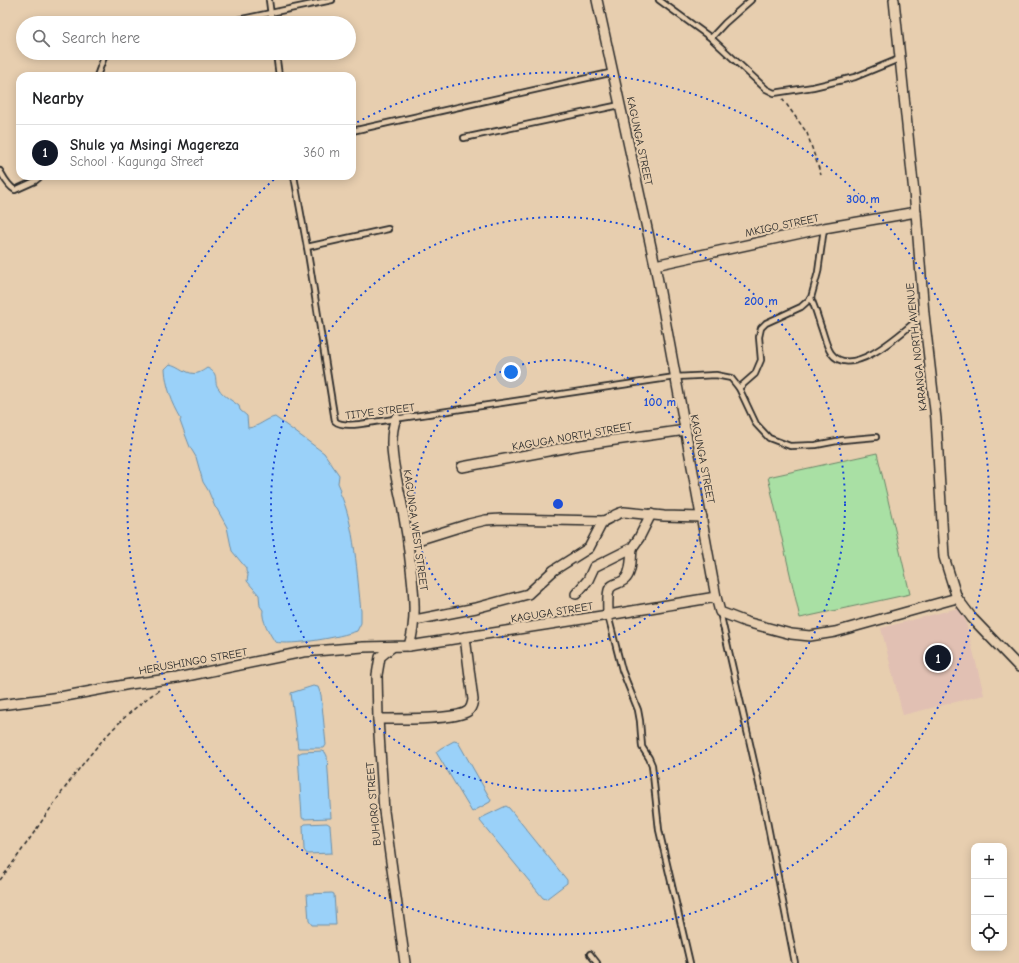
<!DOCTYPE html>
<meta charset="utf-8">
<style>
body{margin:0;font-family:"Comic Neue",sans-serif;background:#f2f2f2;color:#202124}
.controls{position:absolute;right:12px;bottom:12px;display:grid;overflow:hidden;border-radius:8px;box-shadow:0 2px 10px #0003}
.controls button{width:36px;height:36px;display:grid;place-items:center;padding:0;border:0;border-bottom:1px solid #e0e0e0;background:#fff;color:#202124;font:20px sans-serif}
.you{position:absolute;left:511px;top:372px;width:14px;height:14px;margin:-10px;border:3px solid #fff;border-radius:50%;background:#1a73e8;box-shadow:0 0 0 6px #1a73e833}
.badge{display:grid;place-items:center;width:26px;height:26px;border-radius:50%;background:#111827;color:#fff;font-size:13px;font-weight:700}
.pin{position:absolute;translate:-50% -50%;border:2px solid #fff;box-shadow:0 1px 4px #0006}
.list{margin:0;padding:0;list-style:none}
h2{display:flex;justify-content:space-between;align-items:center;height:52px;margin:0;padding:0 16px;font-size:17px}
h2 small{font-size:13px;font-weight:400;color:#757577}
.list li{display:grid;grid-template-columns:26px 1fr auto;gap:12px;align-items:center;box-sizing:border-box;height:56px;padding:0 16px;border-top:1px solid #e0e0e0}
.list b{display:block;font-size:15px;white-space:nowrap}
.list p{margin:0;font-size:13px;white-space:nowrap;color:#757577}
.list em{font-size:13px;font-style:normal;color:#757577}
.icon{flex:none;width:22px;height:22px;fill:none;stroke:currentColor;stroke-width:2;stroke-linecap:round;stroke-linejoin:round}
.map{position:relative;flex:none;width:1019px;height:963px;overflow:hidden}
.search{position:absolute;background:#fff;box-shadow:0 2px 10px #0003;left:16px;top:16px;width:340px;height:44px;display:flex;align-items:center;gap:10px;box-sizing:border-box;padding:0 14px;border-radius:22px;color:#757577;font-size:15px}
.panel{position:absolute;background:#fff;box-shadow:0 2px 10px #0003;left:16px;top:72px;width:340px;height:108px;border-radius:12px}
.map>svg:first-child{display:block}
.built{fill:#e1c0b3}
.green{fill:#a9e0a4;stroke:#6a8668}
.water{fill:#9ad1f9;stroke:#6e8fa7}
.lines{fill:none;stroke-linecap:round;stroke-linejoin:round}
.lane-casing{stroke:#2b2b2b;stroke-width:8}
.street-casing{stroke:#2b2b2b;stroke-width:12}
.path{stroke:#2b2b2b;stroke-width:1.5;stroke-dasharray:4 3;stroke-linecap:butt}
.lane{stroke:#e7ceaf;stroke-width:4.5}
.street{stroke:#e7ceaf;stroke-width:9}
.ring{fill:none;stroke:#1d4ed8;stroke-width:2;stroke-dasharray:2 4}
.labels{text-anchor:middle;stroke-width:4;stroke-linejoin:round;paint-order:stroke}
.street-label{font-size:11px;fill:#2b2b2b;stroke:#e7ceaf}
.centre{fill:#1d4ed8;stroke:#e7ceaf;stroke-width:2}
.ring-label{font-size:12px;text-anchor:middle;font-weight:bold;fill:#1d4ed8;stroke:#e7ceaf;stroke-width:4;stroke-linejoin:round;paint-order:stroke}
</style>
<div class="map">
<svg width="1019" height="963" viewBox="0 0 1019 963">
<rect width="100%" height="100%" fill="#e7ceaf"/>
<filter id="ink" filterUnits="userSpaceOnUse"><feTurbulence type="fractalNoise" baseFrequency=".025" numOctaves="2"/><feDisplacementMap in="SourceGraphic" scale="8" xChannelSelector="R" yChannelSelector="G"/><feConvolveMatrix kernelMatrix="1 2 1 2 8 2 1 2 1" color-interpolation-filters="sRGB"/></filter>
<g filter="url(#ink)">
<path class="built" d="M 962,607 L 984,695 L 903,715 L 881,628 Z"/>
<path class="green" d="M 877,453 L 910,594 L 800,618 L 768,477 Z"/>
<g class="water">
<path d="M 170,364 C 180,365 187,376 198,373 C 201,372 204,370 207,368 C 221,374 212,381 219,389 C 223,396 233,401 239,406 L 240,410 L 247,416 L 248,428 C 259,427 265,419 275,417 L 324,453 L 339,475 L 338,483 L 341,490 L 340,493 C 355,524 357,576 361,611 L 361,623 L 357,631 C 340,637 292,646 275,642 C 270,634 261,620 263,610 L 260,606 L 259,595 L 247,581 L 248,575 L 246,571 L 246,568 L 232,551 L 227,527 L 217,509 L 215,507 L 208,490 L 203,482 L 196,457 L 190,447 L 185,434 L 180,420 L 181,418 C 172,403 166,386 165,369 Z"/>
<path d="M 313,686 L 318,687 L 321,695 L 326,745 L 324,748 L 298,748 L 291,693 Z"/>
<path d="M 454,741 L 458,742 L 491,800 L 490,802 L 472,812 L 436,752 L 441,748 Z"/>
<path d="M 322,751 L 325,752 L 327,756 L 331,818 L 303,819 L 302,817 L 298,754 L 302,752 Z"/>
<path d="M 506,806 L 509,808 L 567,880 L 567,883 L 546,899 L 543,898 L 480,821 L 481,818 Z"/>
<path d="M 327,823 L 330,825 L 332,853 L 307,854 L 304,850 L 303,826 L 305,824 Z"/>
<path d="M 332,893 L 334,894 L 336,925 L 312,925 L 309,921 L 307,894 Z"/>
</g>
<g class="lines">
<defs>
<g id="lane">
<path d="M 269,0 L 272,23"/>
<path d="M 659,0 L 711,38 L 766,89 L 774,93 L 813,87 L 855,77 L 899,59"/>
<path d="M 223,23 L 332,0"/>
<path d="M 711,38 L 725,23 L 751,0"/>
<path d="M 276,53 L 279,76"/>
<path d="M 97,76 L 104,57 L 109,53"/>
<path d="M 352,131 L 614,72"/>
<path d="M 464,138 L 620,105"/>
<path d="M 0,171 C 4,178 8,186 15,190 L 35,181 L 41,176"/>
<path d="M 294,176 L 307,247 L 335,421 C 344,429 369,422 381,421 L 675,377 L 716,375 L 731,378 L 739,388 L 756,424 L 769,438 L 790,446 L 816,445 L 842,440 L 876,437"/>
<path d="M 307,247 L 388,229"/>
<path d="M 811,298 C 815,308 818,317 821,327 C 824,335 826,346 831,353 C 852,382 907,328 924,314"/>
<path d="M 739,388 L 755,374 L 761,360 L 759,337 L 761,328 L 766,323 L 801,307 L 811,298 L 818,272 L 824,228"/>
<path d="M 720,612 L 763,801 L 795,963"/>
<path d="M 608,615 L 622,670 L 638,710 L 640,721 L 642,747 L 649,758 L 652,765 L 659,830 L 690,963"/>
<path d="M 590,954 L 597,963"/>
</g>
<g id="street">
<path d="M 597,0 L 655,265 L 716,597 L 720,612 L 746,622 L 791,634 L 810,636 L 835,632 L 957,598"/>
<path d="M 894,0 L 916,212 L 924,314 L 936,419 L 944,557 L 957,598 L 972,618 L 1019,667"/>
<path d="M 655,265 L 824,228 L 916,212"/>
<path d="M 396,418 C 386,444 397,479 402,505 C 406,526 409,547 411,568 C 414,595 417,620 409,646"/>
<path d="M 462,467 L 580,445 L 686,430"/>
<path d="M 408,543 L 469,524 L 486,520 L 501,519 L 603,521 C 610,519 616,513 624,512 L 664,516 L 702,517"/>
<path d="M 576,594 L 588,580 L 594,567 L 632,548 L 639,538 L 651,514"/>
<path d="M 608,615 C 608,608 607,597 609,590 C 611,583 622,584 626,578 C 632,571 631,557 632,548"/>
<path d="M 415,620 L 476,608 L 528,594 L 554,570 L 589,548 L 603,521"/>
<path d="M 392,647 L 380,657 L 377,675 L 378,719 L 384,811 L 405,963"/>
<path d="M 0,705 L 60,697 L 130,684 L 177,678 L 303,652 L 363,647 L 409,646 L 608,615 L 716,597"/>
<path d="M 378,719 C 395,719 457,720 468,711 C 472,708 472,704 473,700 L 465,637"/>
</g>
</defs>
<use href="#lane" class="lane-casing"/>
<use href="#street" class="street-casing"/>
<g class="path">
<path d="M 782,99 L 787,105 L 807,133 L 821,175"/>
<path d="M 0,880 C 50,815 89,737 159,690"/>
</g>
<use href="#lane" class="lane"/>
<use href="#street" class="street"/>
</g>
</g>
<g class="ring">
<circle cx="558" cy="504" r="144"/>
<circle cx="558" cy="504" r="287"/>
<path d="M352 125A431 431 0 1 1 278 176"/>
</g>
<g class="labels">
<g class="street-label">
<text transform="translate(640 141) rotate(78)" y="4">KAGUNGA STREET</text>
<text transform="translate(782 225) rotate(-12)" y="4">MKIGO STREET</text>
<text transform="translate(916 347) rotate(-96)" y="4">KARANGA NORTH AVENUE</text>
<text transform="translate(380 411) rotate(-7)" y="4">TITYE STREET</text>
<text transform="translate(572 436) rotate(-10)" y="4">KAGUGA NORTH STREET</text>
<text transform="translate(703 459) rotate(79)" y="4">KAGUNGA STREET</text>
<text transform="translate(416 530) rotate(82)" y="4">KAGUNGA WEST STREET</text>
<text transform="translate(552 612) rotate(-9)" y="4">KAGUGA STREET</text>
<text transform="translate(193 661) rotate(-10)" y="4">HERUSHINGO STREET</text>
<text transform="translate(373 804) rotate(-95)" y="4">BUHORO STREET</text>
</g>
</g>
<circle cx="558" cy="504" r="6" class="centre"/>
<g class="ring-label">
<text x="863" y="203">300 m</text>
<text x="761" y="305">200 m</text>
<text x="660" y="406">100 m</text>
</g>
</svg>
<div class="controls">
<button>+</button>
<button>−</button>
<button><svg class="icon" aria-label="locate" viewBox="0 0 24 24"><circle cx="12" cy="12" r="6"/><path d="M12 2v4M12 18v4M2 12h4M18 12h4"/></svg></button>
</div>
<div class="you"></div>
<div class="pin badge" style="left:938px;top:658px">1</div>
<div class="search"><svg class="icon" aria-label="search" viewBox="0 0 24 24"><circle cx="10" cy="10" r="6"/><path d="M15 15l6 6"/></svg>Search here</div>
<section class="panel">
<h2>Nearby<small></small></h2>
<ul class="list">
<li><span class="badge">1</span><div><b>Shule ya Msingi Magereza</b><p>School · Kagunga Street</p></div><em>360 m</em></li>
</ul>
</section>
</div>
